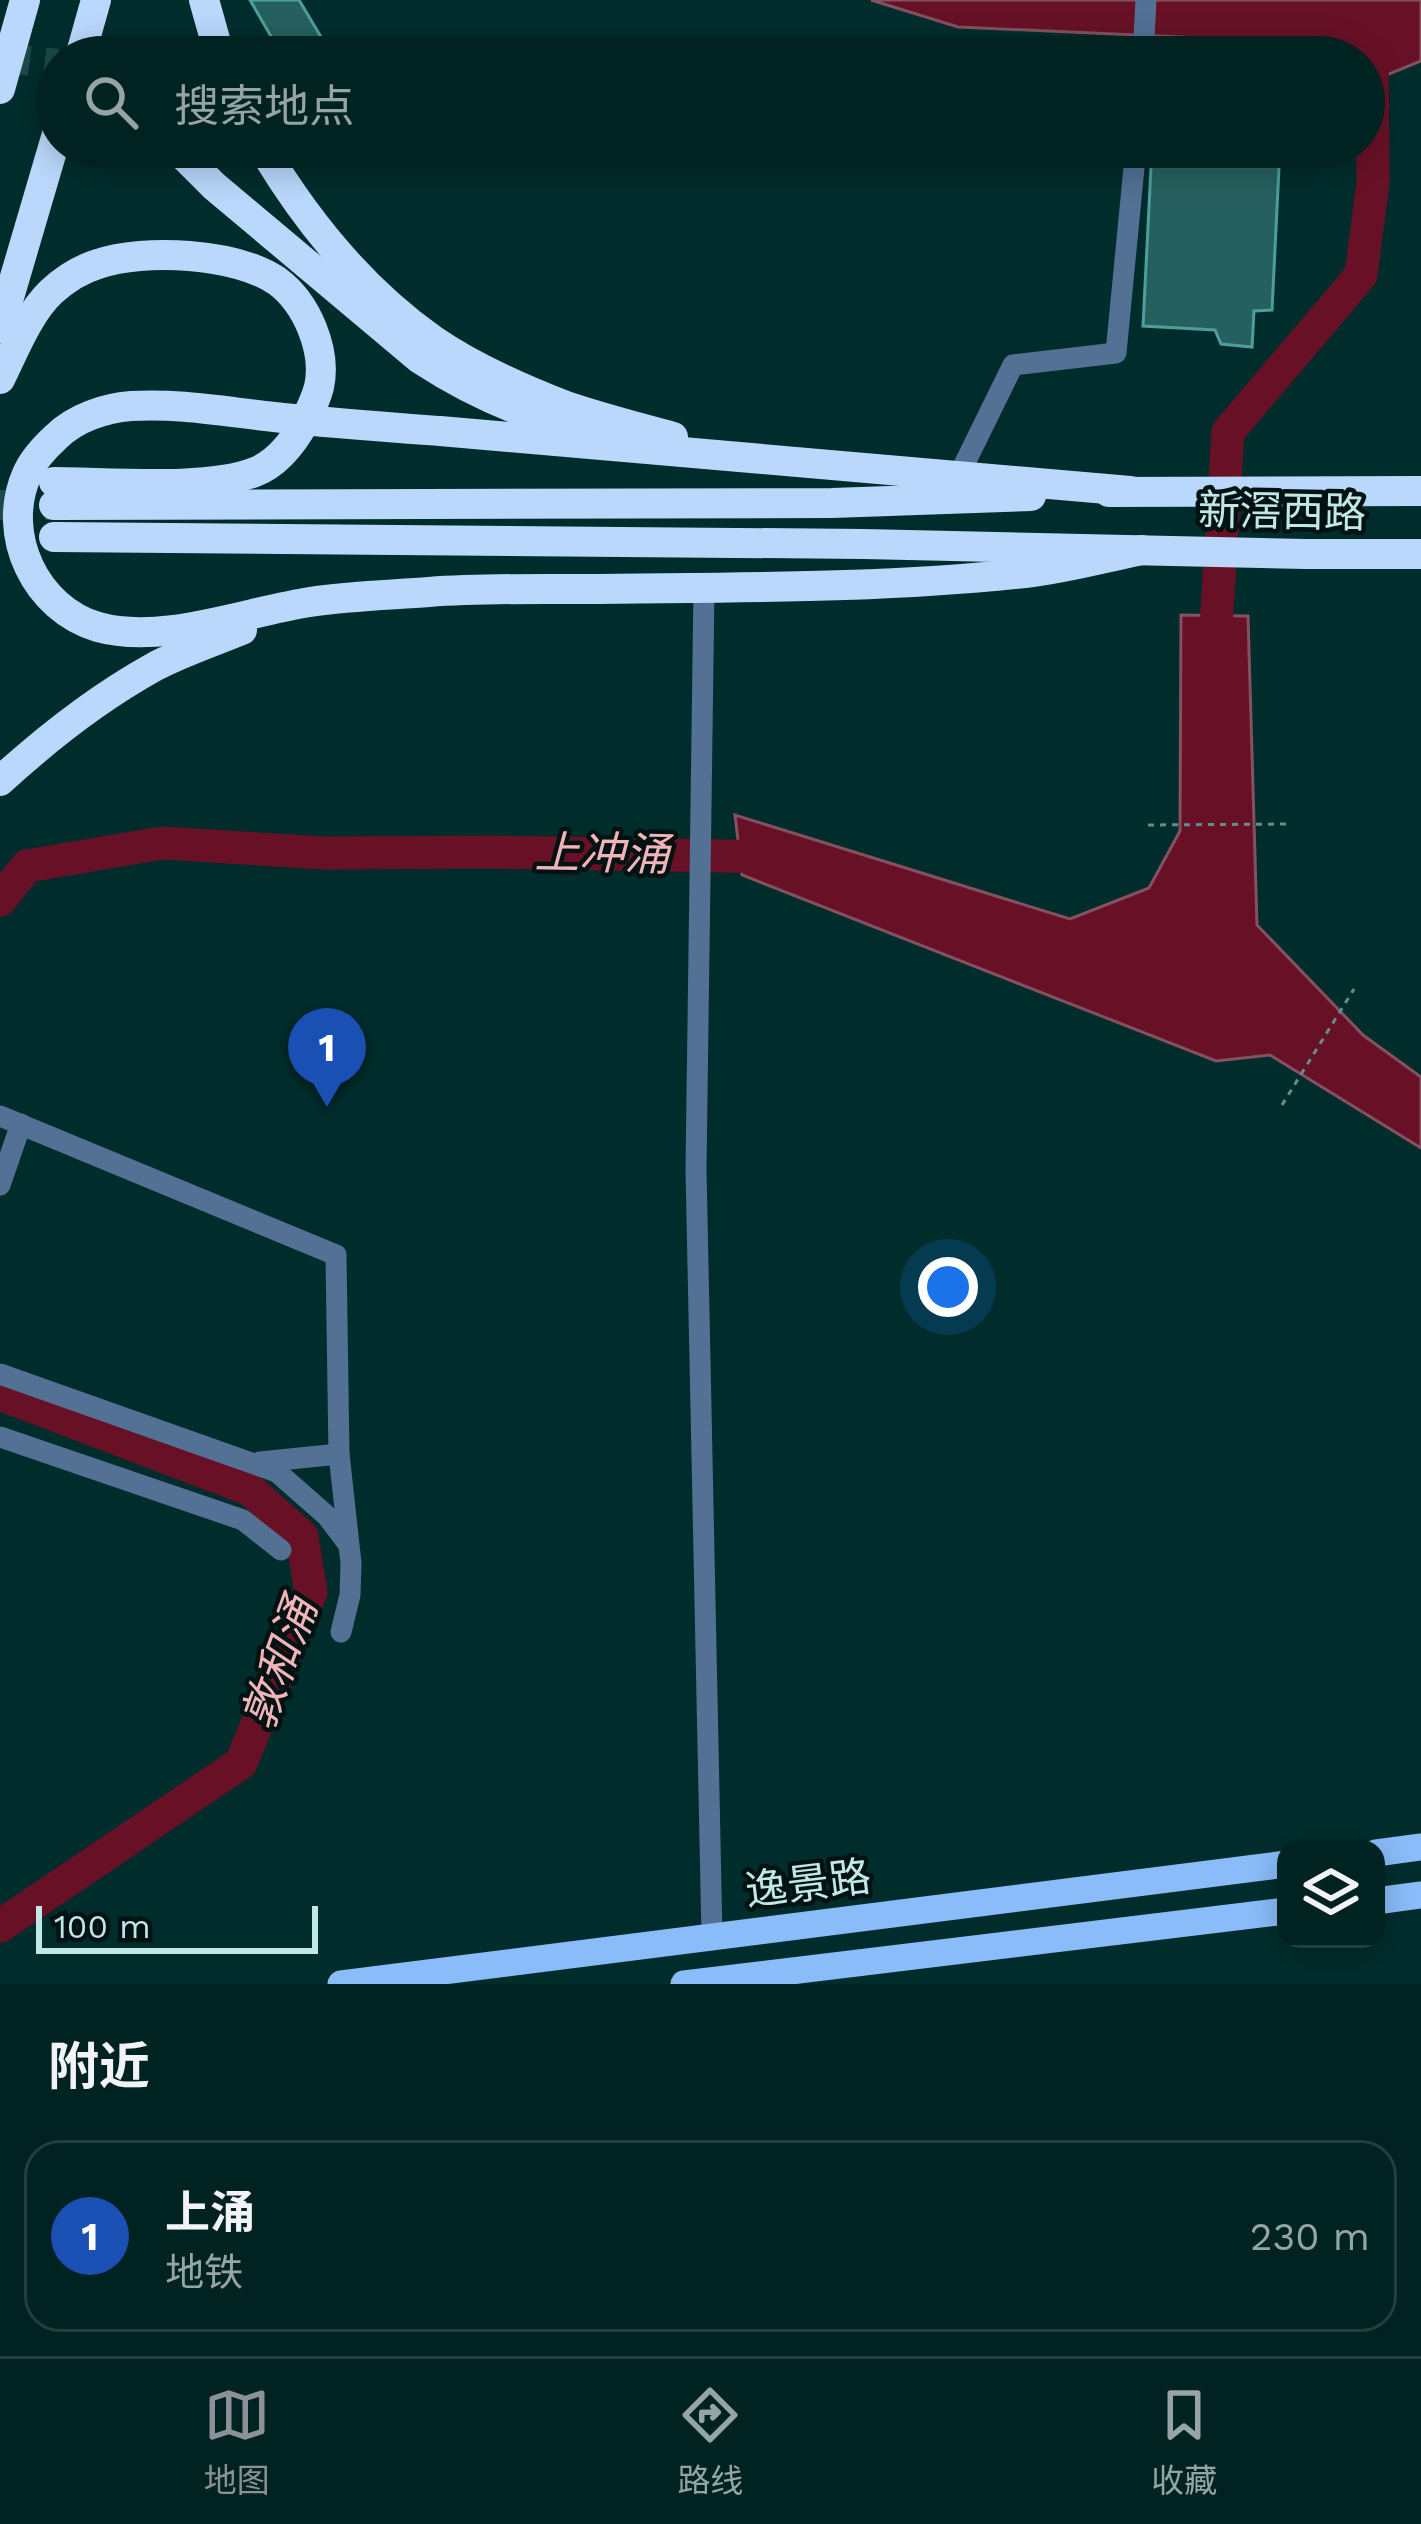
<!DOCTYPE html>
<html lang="zh">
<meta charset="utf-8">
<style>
body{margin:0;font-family:"Work Sans","Noto Sans SC",sans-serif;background:#0e2f2e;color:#f1f3f6}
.controls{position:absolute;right:36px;bottom:36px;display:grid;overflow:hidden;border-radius:24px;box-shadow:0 6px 30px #0003}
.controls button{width:108px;height:108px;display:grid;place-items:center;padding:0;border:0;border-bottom:3px solid #223f3f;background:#002221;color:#f1f3f6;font:60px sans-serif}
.scale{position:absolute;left:36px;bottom:30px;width:282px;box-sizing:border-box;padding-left:12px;border:6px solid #c1e7e6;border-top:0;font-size:33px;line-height:42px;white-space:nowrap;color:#c1e7e6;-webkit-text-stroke:9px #001312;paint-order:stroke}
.you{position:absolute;left:948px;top:1287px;width:42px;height:42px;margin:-30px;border:9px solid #fff;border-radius:50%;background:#1a73e8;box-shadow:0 0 0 18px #1a73e833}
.badge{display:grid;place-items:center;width:78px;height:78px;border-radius:50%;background:#8c9099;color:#fff;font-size:39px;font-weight:700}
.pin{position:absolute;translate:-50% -99px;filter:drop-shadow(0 3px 6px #0008)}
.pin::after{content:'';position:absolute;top:63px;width:42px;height:36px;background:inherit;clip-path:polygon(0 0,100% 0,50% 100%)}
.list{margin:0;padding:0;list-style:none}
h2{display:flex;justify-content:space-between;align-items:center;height:156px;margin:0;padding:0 48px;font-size:51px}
h2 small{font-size:39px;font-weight:400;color:#95a4a5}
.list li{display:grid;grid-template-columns:78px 1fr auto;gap:36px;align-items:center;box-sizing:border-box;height:192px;margin:0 24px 24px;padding:0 24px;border:3px solid #223f3f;border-radius:36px}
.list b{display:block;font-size:45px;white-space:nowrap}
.list p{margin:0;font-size:39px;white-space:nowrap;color:#95a4a5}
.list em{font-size:39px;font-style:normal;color:#95a4a5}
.icon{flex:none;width:66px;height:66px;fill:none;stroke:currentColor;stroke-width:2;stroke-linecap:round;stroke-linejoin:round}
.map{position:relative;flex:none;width:1421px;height:1984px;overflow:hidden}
.search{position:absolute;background:#002221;box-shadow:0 6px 30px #0003;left:36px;right:36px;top:36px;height:132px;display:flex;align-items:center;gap:30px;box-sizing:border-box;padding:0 42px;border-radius:66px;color:#95a4a5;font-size:45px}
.sheet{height:372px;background:#002221}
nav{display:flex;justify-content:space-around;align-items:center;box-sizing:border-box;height:168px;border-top:3px solid #223f3f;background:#002221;font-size:33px;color:#95a4a5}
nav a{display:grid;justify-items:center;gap:6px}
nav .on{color:#8c9099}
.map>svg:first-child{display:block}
.water{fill:#681126;stroke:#835160;stroke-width:3}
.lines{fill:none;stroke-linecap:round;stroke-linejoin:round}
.river{stroke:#681126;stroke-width:33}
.building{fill:#26605e;stroke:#4d9f9d;stroke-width:3}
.highway-tunnel{stroke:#1d4948;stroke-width:30;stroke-dasharray:30 15;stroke-linecap:butt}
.path{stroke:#648d8c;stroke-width:3;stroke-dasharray:6 6;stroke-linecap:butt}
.minor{stroke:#527195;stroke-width:21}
.major{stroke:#89bcf8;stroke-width:27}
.highway{stroke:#bad8fc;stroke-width:30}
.labels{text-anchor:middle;stroke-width:9;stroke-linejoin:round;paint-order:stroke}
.street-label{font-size:42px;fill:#c1e7e6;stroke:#001312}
.water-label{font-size:45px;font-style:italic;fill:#f2b4b9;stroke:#001312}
</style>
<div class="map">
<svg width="1421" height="1984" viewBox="0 0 1421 1984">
<rect width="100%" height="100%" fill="#002d2c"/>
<g class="water">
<path d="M 871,0 L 1421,0 L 1421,61 L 1372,81 L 1364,81 L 1364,57 L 1260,57 L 1224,39 L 958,27 Z"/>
<path d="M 1181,615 L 1248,616 L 1257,925 L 1363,1035 L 1421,1077 L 1421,1148 L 1270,1055 L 1216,1061 L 742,875 L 735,815 L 1070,919 L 1149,888 L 1180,831 Z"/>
</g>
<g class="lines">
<g class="river">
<path d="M 1214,659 L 1228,432 L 1361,275 L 1373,182 L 1372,40"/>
<path d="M 0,900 L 27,866 L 162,843 L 323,853 L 492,852 L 773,857 L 781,860"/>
<path d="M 0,1394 L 249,1489 L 302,1536 L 311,1592 L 241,1763 L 0,1926"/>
</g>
</g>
<g class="building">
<path d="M 250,0 L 299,0 L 333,57 L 283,57 Z"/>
<path d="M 1152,147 L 1280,147 L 1272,310 L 1254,311 L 1252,347 L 1221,344 L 1215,330 L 1143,326 Z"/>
</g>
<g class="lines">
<g class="highway-tunnel">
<path d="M 0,57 L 57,64"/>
<path d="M 0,505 L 54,505"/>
</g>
<g class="path">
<path d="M 1148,825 L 1291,824"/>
<path d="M 1282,1105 L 1354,989"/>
</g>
<g class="minor">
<path d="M 1143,57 L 1146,0"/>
<path d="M 959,475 L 1013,365 L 1116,353 L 1136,147"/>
<path d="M 704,587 L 696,1169 L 712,1937"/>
<path d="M 0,1116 L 336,1255 L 339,1454 L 351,1563 L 350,1595 L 341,1632"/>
<path d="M 0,1185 L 21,1124"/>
<path d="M 0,1374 L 277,1472 L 327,1516 L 348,1544"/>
<path d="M 0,1437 L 243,1520 L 281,1550"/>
<path d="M 260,1462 L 339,1454"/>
</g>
<g class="major">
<path d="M 1376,1853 L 1421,1847"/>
<path d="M 1376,1901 L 1421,1895"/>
<path d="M 341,1984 L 1286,1864"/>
<path d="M 684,1984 L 1286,1911"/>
</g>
<g class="highway">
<path d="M 204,0 L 220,57"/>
<path d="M 80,57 L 96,0"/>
<path d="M 0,89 L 25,0"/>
<path d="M 175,147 L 214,186 L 420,359 C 469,391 526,417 583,429"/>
<path d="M 262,147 C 306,221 362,290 433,340 C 472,367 522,389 566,406 C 601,418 637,427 673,437"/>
<path d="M 0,328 L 57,134"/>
<path d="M 0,379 C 14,351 28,314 51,292 C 64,280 81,269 98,264 C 144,248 236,253 277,281 C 307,303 327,351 319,387 C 316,399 310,411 305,421 C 293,443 278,463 255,472 C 207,491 107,482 54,482"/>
<path d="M 1130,491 C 900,469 670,450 440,431 C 385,427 329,423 274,417 C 226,412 179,403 131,406 C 105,408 75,418 56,437 C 44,448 33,460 27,474 C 0,535 36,609 98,627 C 162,645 245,612 310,602 C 349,596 389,595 429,592 C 480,588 532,589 584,589 C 731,587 879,589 1025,573 C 1064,569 1103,558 1142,550"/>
<path d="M 1109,492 L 1421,491"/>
<path d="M 54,505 L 832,503 L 1031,496"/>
<path d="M 54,537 L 864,544 L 1305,554 L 1421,554"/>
<path d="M 0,781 C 47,738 98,698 154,667 C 182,652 213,642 242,630"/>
</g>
</g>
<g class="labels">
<g class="street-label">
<text transform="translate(1282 511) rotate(1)" y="15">新滘西路</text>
<text transform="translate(808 1883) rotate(-7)" y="15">逸景路</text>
</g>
<g class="water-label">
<text transform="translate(602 853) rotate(1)" y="16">上冲涌</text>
<text transform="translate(279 1663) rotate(-70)" y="16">敦和涌</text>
</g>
</g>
</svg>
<div class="controls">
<button><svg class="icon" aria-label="layers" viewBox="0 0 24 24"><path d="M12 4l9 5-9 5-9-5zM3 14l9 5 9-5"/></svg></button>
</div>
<div class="scale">100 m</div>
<div class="you"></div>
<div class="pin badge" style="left:327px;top:1107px;background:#1a4fb4">1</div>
<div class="search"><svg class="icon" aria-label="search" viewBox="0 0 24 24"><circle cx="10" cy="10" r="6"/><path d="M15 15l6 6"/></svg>搜索地点</div>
</div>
<section class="sheet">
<h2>附近<small></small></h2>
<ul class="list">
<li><span class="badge" style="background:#1a4fb4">1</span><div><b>上涌</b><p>地铁</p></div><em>230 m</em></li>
</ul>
</section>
<nav>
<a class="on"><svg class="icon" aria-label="map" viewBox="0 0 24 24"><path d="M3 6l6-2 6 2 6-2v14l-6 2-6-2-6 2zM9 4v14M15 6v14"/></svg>地图</a>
<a><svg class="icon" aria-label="directions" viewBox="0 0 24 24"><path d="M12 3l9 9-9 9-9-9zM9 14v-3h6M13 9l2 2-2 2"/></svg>路线</a>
<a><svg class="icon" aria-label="saved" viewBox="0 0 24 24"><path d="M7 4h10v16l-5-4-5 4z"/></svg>收藏</a>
</nav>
